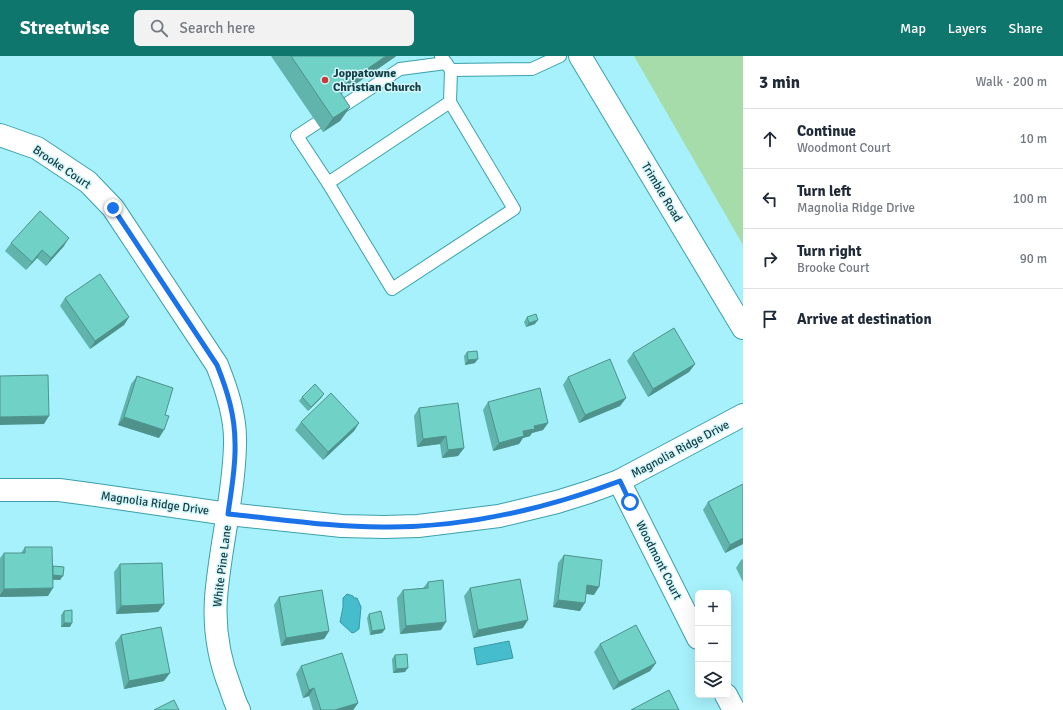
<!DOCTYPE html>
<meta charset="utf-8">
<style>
body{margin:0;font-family:Signika,sans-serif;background:#f2f2f3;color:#1f2937}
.controls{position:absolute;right:12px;bottom:12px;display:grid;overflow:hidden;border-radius:6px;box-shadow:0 4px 16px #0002}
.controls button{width:36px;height:36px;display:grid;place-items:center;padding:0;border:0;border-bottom:1px solid #e0e1e3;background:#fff;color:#1f2937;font:20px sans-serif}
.stop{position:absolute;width:12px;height:12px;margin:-9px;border:3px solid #1a73e8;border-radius:50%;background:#fff}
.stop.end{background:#1a73e8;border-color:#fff;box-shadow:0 1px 4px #0008}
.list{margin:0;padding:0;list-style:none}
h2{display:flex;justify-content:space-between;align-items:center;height:52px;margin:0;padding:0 16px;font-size:17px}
h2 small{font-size:13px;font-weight:400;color:#747a83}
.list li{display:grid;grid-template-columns:26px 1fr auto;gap:12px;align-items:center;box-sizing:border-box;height:60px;padding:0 16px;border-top:1px solid #e0e1e3}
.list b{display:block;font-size:15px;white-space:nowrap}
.list p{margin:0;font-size:13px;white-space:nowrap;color:#747a83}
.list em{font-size:13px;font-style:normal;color:#747a83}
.icon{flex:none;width:22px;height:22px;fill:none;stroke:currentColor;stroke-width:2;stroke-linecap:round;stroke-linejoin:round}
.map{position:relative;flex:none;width:743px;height:654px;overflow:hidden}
header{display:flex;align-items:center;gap:24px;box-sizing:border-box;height:56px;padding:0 20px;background:#0f766e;color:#fff}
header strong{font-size:19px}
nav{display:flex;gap:22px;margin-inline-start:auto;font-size:14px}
.search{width:280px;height:36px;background:#f2f2f3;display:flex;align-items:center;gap:10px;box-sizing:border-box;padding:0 14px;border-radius:6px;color:#747a83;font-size:15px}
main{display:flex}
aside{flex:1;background:#fff}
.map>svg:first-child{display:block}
.green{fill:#a6dbaa}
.water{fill:#46bdcc;stroke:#3898a4}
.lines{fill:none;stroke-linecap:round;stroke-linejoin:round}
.lane-casing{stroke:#3ba0ad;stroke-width:14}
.street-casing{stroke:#3ba0ad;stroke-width:24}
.secondary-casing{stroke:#3ba0ad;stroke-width:24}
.lane{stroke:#fff;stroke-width:12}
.street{stroke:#fff;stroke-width:22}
.secondary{stroke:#fff;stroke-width:22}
.wall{fill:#60b4ab}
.shaded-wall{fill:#4e928b}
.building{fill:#70d1c7;stroke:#4e928b}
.route{stroke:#1a73e8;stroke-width:5}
.poi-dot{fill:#c93a36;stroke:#d4f7fc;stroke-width:1.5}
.labels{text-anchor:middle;stroke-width:3;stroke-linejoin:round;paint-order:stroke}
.poi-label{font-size:12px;font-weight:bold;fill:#164046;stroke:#d4f7fc;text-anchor:start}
.street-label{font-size:12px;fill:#164046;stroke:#d4f7fc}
</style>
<header>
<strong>Streetwise</strong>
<div class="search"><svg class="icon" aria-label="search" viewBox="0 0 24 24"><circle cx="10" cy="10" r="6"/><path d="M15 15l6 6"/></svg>Search here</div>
<nav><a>Map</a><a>Layers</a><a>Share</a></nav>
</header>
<main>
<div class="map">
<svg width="743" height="654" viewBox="0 0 743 654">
<rect width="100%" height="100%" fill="#a6f1fb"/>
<path class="green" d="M 634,0 L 743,0 L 743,189 Z"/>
<g class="water">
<path d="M 347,538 L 353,540 L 354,542 L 357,542 L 361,551 L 359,573 L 355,576 L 352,577 L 340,566 L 343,551 L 343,542 Z"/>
<path d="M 509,585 L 513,602 L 477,609 L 474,592 Z"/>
</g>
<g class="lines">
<defs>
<g id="lane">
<path d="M 441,0 L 451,14 L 532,13 L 560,0"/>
<path d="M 450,46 L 328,127 L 392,233 L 514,153 L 450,46 L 451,14"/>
<path d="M 334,56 L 400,13 L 446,7"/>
<path d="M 317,67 L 297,80 L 328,127"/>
</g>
<g id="street">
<path d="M 0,79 L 37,92 L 88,126 L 113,152 L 217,309 C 227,334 236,361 235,388 C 234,440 220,490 216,542 C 214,572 219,603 230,631 C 233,639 235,647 239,654"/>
<path d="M 619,425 L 698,582"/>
<path d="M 0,434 L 59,434 L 89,438 L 228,458 L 342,470 L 384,471 L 418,470 L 499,460 L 557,446 L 589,436 L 619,425 L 743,359"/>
<path d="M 726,639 L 734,654"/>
</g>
<path id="secondary" d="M 580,0 L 743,272"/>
</defs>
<use href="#lane" class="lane-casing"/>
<use href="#street" class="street-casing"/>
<use href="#secondary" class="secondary-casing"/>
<use href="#lane" class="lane"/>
<use href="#street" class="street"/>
<use href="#secondary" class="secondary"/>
</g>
<g class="wall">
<path d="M 271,0 L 396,0 L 395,1 L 341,38 L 350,51 L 340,65 L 323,76 Z"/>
<path d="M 11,187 L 64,190 L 46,210 L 37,202 L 26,214 L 5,195 Z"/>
<path d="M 65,242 L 129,261 L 124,269 L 90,293 L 60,250 Z"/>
<path d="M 527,261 L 535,268 L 526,271 L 524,266 Z"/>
<path d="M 467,296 L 475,307 L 465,309 L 464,300 Z"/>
<path d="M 633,297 L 695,308 L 689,316 L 648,341 L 627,305 Z"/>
<path d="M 137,320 L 159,382 L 118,369 L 131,328 Z"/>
<path d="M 568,321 L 626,342 L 620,350 L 579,367 L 563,329 Z"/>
<path d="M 324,338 L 321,342 L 308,355 L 299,345 L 302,341 Z"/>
<path d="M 488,346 L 548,367 L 543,374 L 532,377 L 530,380 L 523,382 L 519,388 L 493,395 L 483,354 Z"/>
<path d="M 419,352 L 464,392 L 458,400 L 442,402 L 440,388 L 417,391 L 414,360 Z"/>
<path d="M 301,366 L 359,367 L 354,375 L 323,404 L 295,374 Z"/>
<path d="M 708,446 L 743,488 L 725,497 L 703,454 Z"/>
<path d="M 25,491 L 53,511 L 60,524 L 53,524 L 48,540 L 0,541 L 0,502 L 4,497 L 21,497 Z"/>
<path d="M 564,499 L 594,539 L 586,538 L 580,555 L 553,551 L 558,507 Z"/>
<path d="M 743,503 L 743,526 L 736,512 L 741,504 Z"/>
<path d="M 120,508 L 164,548 L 158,556 L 116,558 L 114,516 Z"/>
<path d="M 428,526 L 441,574 L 400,578 L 397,542 L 403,534 L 423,532 Z"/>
<path d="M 470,532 L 523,572 L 473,582 L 464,540 Z"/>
<path d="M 279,541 L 329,575 L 324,583 L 281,590 L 274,549 Z"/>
<path d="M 64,555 L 70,571 L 61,571 L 61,559 Z"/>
<path d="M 369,558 L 385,573 L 382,577 L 370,579 L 367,562 Z"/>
<path d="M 121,579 L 164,625 L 124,633 L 115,587 Z"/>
<path d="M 600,588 L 656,607 L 650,615 L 613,634 L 594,596 Z"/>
<path d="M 395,599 L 405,616 L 393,617 L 392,603 Z"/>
<path d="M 301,610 L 358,647 L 353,654 L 313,654 L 309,640 L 303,642 L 296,618 Z"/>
</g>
<g class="shaded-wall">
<path d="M 386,0 L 396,0 L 395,1 L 328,47 L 338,33 Z"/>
<path d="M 350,51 L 340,65 L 323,76 L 333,62 Z"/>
<path d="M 69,182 L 64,190 L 46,210 L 51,202 Z"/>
<path d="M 42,194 L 37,202 L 26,214 L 32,206 Z"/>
<path d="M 129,261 L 124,269 L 90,293 L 95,285 Z"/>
<path d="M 538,264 L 535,268 L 526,271 L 529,267 Z"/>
<path d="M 478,303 L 475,307 L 465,309 L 468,304 Z"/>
<path d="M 695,308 L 689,316 L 648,341 L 653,333 Z"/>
<path d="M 324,338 L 321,342 L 308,355 L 311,351 Z"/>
<path d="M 626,342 L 620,350 L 579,367 L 585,359 Z"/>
<path d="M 49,360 L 44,368 L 0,369 L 0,361 Z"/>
<path d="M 124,361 L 164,374 L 159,382 L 118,369 Z"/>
<path d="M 359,367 L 354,375 L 323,404 L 328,396 Z"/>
<path d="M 548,367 L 543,374 L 532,377 L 530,380 L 523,382 L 519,388 L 493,395 L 499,387 L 534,370 Z"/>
<path d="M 446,380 L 440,388 L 417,391 L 423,383 Z"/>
<path d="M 464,392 L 458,400 L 442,402 L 448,394 Z"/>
<path d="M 743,482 L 743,488 L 725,497 L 730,489 Z"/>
<path d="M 53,519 L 63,520 L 60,524 L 50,523 Z"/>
<path d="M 587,529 L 599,531 L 594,539 L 582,537 Z"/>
<path d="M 53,532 L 48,540 L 0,541 L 0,539 L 4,533 Z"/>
<path d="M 558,544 L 585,547 L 580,555 L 553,551 Z"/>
<path d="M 164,548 L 158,556 L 116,558 L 121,550 Z"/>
<path d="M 528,564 L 523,572 L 473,582 L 478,574 Z"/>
<path d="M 446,566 L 441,574 L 400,578 L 406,570 Z"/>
<path d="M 64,567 L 72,567 L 70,571 L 61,571 Z"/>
<path d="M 385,573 L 382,577 L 370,579 L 372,575 Z"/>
<path d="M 329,575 L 324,583 L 281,590 L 286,582 Z"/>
<path d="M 656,607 L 650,615 L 613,634 L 619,626 Z"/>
<path d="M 408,612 L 405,616 L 393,617 L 396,613 Z"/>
<path d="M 170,617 L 164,625 L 124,633 L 129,625 Z"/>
<path d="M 314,632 L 309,640 L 303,642 L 309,634 Z"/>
<path d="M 358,647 L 353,654 L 335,654 Z"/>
</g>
<g class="building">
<path d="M 291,0 L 386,0 L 338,33 L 350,51 L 333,62 Z"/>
<path d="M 40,155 L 69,182 L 51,202 L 42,194 L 32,206 L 11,187 Z"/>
<path d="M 100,218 L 129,261 L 95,285 L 65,242 Z"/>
<path d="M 536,258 L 538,264 L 529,267 L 527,261 Z"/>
<path d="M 674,272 L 695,308 L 653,333 L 633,297 Z"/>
<path d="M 477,295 L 478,303 L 468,304 L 467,296 Z"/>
<path d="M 610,303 L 626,342 L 585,359 L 568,321 Z"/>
<path d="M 48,319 L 49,360 L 0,361 L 0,320 Z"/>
<path d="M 137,320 L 173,332 L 165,359 L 169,360 L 164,374 L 124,361 Z"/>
<path d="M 315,328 L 324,338 L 311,351 L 302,341 Z"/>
<path d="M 540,332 L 548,367 L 534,370 L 535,373 L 523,375 L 524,380 L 499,387 L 488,346 Z"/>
<path d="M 331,337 L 359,367 L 328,396 L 301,366 Z"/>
<path d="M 458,347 L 464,392 L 448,394 L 446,380 L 423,383 L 419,352 Z"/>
<path d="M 743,428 L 743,482 L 730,489 L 708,446 Z"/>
<path d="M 25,491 L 52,491 L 53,532 L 4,533 L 4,497 L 25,497 Z"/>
<path d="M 564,499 L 602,504 L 599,531 L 587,529 L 585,547 L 558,544 Z"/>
<path d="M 162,507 L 164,548 L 121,550 L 120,508 Z"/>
<path d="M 53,510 L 64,511 L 63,520 L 53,519 Z"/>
<path d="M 520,523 L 528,564 L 478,574 L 470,532 Z"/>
<path d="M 443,524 L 446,566 L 406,570 L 403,534 L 428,532 L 428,526 Z"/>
<path d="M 322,534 L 329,575 L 286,582 L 279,541 Z"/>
<path d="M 72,554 L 72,567 L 64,567 L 64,555 Z"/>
<path d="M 381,555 L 385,573 L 372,575 L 369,558 Z"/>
<path d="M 636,569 L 656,607 L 619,626 L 600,588 Z"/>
<path d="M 161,571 L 170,617 L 129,625 L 121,579 Z"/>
<path d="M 342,597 L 358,647 L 335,654 L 321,654 L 314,632 L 309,634 L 301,610 Z"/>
<path d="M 407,598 L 408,612 L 396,613 L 395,599 Z"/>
<path d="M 669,634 L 679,654 L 631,654 Z"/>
<path d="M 174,644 L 179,654 L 154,654 Z"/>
</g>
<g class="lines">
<path class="route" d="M 113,152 L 217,309 C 227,334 235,359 235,387 C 236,411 231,435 228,458 C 279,463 331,471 382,471 C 462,472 545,453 620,425 L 630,446"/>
</g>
<circle class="poi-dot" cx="325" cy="24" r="4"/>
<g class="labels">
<g class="poi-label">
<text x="333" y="21">Joppatowne<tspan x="333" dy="14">Christian Church</tspan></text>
</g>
<g class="street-label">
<text transform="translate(62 111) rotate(34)" y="4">Brooke Court</text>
<text transform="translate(662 136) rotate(59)" y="4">Trimble Road</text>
<text transform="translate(680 393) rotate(-28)" y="4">Magnolia Ridge Drive</text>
<text transform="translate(155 447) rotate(8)" y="4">Magnolia Ridge Drive</text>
<text transform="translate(659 504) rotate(63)" y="4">Woodmont Court</text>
<text transform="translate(222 510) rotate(-83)" y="4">White Pine Lane</text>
</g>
</g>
</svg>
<div class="controls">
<button>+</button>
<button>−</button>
<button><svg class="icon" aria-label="layers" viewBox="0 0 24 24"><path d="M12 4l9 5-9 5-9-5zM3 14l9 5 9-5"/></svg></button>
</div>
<div class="stop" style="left:630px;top:446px"></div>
<div class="stop end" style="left:113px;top:152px"></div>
</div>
<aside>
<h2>3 min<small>Walk · 200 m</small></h2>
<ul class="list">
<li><svg class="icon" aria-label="ahead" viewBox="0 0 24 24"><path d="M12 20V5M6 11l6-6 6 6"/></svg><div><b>Continue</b><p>Woodmont Court</p></div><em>10 m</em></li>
<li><svg class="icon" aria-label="left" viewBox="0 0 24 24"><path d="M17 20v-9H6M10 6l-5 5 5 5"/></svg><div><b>Turn left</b><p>Magnolia Ridge Drive</p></div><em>100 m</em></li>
<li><svg class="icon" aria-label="right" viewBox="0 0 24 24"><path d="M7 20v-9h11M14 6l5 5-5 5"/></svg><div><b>Turn right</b><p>Brooke Court</p></div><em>90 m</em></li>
<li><svg class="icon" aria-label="arrive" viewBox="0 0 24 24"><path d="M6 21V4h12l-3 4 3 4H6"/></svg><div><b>Arrive at destination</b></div></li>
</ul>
</aside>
</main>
